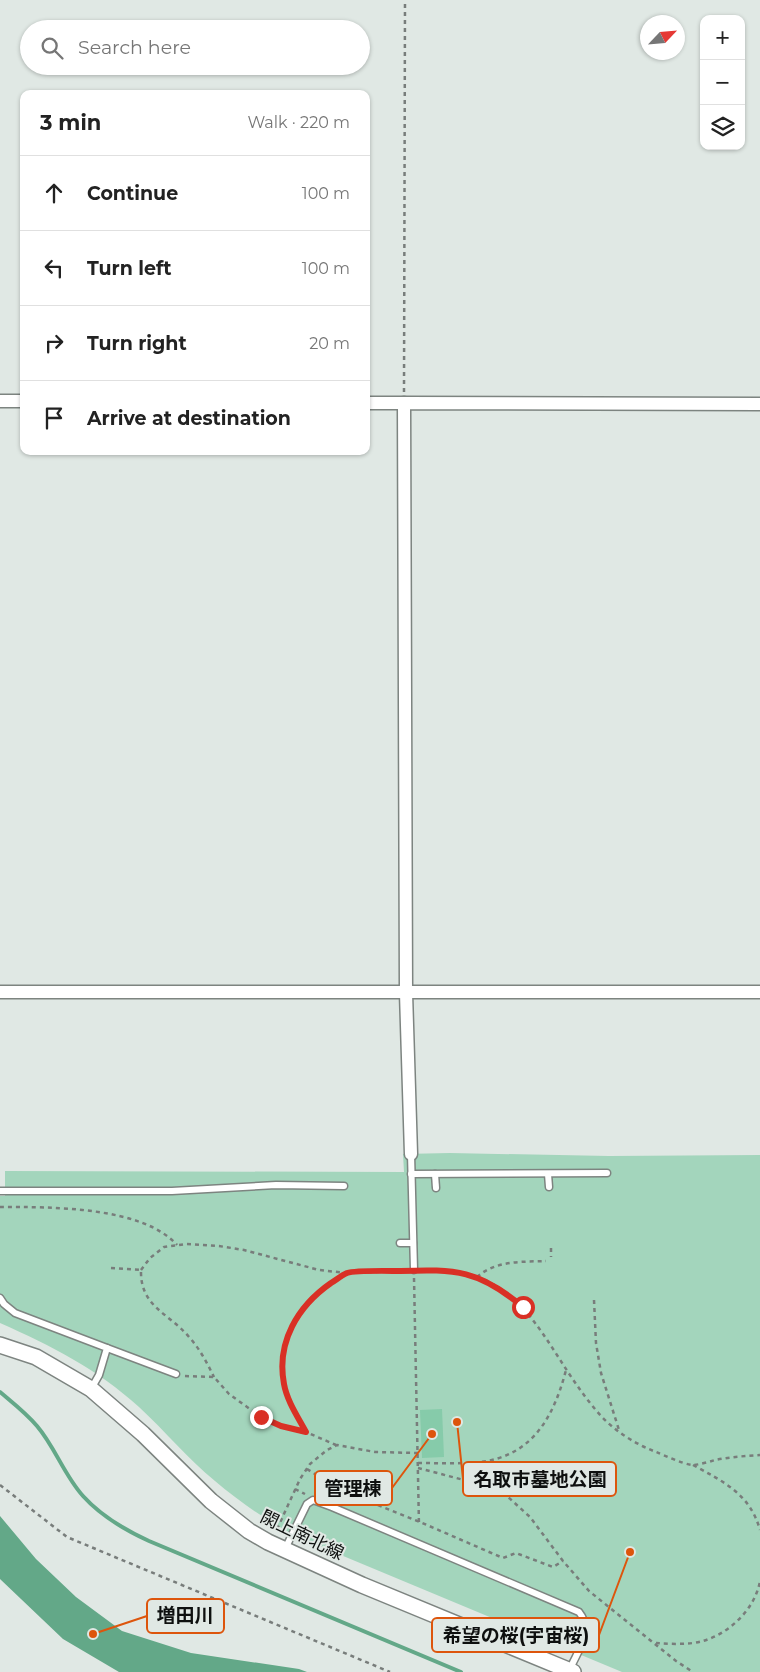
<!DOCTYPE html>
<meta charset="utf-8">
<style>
body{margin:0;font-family:Montserrat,"Noto Sans JP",sans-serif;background:#f6f6f6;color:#222}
.controls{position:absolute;right:15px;top:15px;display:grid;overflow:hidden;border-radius:10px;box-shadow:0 1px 4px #0004}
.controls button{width:45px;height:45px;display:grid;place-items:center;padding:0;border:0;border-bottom:1px solid #e0e0e0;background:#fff;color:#222;font:25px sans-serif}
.compass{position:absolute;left:640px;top:15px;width:45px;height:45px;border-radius:50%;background:#fff;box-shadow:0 1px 4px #0004;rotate:64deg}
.stop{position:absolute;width:15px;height:15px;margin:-11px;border:4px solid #d93025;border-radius:50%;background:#fff}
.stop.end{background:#d93025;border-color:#fff;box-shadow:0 1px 5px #0008}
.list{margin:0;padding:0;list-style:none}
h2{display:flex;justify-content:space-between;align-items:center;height:65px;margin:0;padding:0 20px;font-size:21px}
h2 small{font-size:16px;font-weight:400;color:#767676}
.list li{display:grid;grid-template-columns:32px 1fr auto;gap:15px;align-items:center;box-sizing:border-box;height:75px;padding:0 20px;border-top:1px solid #e0e0e0}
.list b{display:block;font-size:19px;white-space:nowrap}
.list em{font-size:16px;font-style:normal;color:#767676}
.icon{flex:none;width:28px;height:28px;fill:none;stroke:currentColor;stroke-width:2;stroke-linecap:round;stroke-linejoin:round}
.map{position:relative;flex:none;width:760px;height:1672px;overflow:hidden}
.search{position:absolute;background:#fff;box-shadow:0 1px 4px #0004;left:20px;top:20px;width:350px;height:55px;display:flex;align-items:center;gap:12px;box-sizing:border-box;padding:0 18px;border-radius:28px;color:#767676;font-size:19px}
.panel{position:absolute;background:#fff;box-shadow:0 1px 4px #0004;left:20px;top:90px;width:350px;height:365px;border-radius:10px}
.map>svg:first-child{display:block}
.green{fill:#a3d5bc}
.water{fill:#63a888}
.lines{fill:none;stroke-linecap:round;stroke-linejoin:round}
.stream{stroke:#63a888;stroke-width:4}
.building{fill:#86cbaa}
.service-casing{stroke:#7d8480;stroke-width:9}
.minor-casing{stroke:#7d8480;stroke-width:15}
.tertiary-casing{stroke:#7d8480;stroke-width:18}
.path{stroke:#787d7b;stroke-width:2.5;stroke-dasharray:4 4;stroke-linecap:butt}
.service{stroke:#fff;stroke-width:6}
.minor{stroke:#fff;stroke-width:12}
.tertiary{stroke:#fff;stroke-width:15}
.route{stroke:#d93025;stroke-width:6}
.labels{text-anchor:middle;stroke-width:4;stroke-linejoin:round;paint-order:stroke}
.street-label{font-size:18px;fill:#0e100f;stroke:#e0e8e4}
.leader{fill:none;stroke:#dd550c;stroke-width:2}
.callout-dot{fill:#dd550c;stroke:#e0e8e4;stroke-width:2}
.callout{fill:#e0e8e4;stroke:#dd550c;stroke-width:2}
.callout-label{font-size:19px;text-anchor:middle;font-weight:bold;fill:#0e100f}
</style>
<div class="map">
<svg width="760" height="1672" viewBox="0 0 760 1672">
<rect width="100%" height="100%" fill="#e0e8e4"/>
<path class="green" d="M 450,1153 L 609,1156 L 760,1155 L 760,1672 L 622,1672 L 300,1538 C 270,1523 241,1503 215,1481 C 188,1459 165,1431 139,1407 C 97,1369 52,1346 0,1323 L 0,1196 L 5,1196 L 5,1171 L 404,1172 L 403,1154 Z"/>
<path class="water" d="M 0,1516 L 36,1559 L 76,1597 L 122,1631 L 191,1653 L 299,1669 L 307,1672 L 119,1672 L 63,1639 L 0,1579 Z"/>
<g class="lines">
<path class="stream" d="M 0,1392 C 13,1403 26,1413 37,1426 C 55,1447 64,1475 83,1496 C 101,1516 125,1530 149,1541 L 461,1672"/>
</g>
<path class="building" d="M 442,1409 L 444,1457 L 422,1458 L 420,1410 Z"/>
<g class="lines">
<defs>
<g id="service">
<path d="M 411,1154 L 414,1270"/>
<path d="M 411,1174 L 607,1173"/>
<path d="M 435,1174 L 436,1188"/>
<path d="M 548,1174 L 549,1187"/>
<path d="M 0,1191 L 172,1191 L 276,1185 L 344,1186"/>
<path d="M 400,1243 L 413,1243"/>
<path d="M 0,1298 L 4,1304 L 15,1313 L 107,1348 L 99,1375 L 91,1389"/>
<path d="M 107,1348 L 176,1374"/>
<path d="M 285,1549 L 307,1504 L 313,1500 L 332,1507 L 579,1612 C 594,1631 578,1650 570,1669"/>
</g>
<g id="minor">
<path d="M 0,401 L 24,401"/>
<path d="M 366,403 L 404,403"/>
<path d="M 0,992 L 760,992"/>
<path d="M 411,1154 L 406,993 L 404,403 L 760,404"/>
</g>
<path id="tertiary" d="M 0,1345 L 36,1357 L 91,1389 L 143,1434 L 211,1501 L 249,1531 L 268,1542 L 362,1585 L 573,1672"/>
</defs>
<use href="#service" class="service-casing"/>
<use href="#minor" class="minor-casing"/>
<use href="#tertiary" class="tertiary-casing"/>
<g class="path">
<path d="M 404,392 L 405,0"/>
<path d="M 0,1207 C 50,1207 142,1206 177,1245"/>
<path d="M 551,1248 L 551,1257"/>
<path d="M 111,1268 L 141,1270 C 140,1307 169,1313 189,1337 C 200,1349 207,1363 214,1377"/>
<path d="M 141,1270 L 150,1258 L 164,1247 L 186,1244 L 219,1246 L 244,1250 L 319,1270 L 347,1273 L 404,1271"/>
<path d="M 422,1270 C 526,1264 541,1345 595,1409 C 611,1429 633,1443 656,1452 C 666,1456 683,1464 692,1465 C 699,1465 708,1462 715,1460 C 730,1457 745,1456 760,1455"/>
<path d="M 477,1277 C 496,1260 523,1262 546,1261"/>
<path d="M 414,1278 L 419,1526"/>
<path d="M 594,1300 L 596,1343 L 601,1373 L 619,1430"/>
<path d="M 185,1376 L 214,1377 L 229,1394 L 261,1417 L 281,1426 L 306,1432 L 336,1445"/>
<path d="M 306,1432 C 298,1417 287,1400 284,1383 C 275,1330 305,1300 346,1274"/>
<path d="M 418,1463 C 439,1463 460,1464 480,1462 C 533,1456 554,1416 566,1370"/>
<path d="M 693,1465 C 724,1482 750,1494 760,1530"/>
<path d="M 418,1468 L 483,1485 L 507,1496 L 530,1517 L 563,1561 L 589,1591 L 676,1661 L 693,1672"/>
<path d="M 307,1469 L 340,1490 L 420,1522 L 503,1558 L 516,1553 L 553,1567 L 563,1561"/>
<path d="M 0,1485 L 67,1537 L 390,1672"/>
<path d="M 295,1489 L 305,1494"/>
<path d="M 276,1528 L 278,1527 L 300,1479 L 310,1464 L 327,1450 L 337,1445 L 375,1452 L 418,1453"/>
<path d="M 656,1643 C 671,1644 689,1645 703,1641 C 730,1633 755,1609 760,1581"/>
</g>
<use href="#service" class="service"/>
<use href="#minor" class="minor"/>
<use href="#tertiary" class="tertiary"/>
</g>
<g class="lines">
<path class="route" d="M 261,1417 L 281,1426 L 306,1432 C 298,1417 287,1401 284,1384 C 276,1342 298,1306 331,1283 C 336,1280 342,1275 347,1273 C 356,1270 389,1271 400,1271 C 456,1269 479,1270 523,1307"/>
</g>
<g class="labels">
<g class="street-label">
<text transform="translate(302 1535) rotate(26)" y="6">閖上南北線</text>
</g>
</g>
<path class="leader" d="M457 1422L463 1479M432 1434L392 1488M93 1634L147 1616M630 1552L599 1635"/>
<g class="callout-dot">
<circle cx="457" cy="1422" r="5"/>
<circle cx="432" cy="1434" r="5"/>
<circle cx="93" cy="1634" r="5"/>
<circle cx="630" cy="1552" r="5"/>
</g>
<g class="callout">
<rect x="463" y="1462" width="153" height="34" rx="5"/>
<rect x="315" y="1471" width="77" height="34" rx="5"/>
<rect x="147" y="1599" width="77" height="34" rx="5"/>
<rect x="432" y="1618" width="167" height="34" rx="5"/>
</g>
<g class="callout-label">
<text x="540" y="1486">名取市墓地公園</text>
<text x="353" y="1495">管理棟</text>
<text x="185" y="1622">増田川</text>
<text x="516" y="1642">希望の桜(宇宙桜)</text>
</g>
</svg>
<div class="controls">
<button>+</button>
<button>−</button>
<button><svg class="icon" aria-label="layers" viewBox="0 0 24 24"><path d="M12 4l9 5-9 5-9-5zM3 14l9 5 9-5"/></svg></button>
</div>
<svg class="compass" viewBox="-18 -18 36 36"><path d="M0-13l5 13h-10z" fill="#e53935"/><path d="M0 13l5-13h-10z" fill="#767676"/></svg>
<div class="stop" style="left:523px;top:1307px"></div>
<div class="stop end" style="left:261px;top:1417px"></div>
<div class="search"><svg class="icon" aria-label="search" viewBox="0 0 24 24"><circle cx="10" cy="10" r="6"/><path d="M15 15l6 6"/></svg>Search here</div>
<section class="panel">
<h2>3 min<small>Walk · 220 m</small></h2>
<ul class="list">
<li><svg class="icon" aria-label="ahead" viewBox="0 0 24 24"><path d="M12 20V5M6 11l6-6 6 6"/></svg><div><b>Continue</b></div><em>100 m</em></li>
<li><svg class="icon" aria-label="left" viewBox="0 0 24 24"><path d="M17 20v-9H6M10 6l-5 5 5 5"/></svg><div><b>Turn left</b></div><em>100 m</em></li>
<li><svg class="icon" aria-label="right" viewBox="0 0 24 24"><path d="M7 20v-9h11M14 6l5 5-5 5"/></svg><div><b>Turn right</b></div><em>20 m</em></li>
<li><svg class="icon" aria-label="arrive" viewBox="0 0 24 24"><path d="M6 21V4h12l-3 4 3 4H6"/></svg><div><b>Arrive at destination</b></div></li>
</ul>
</section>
</div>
